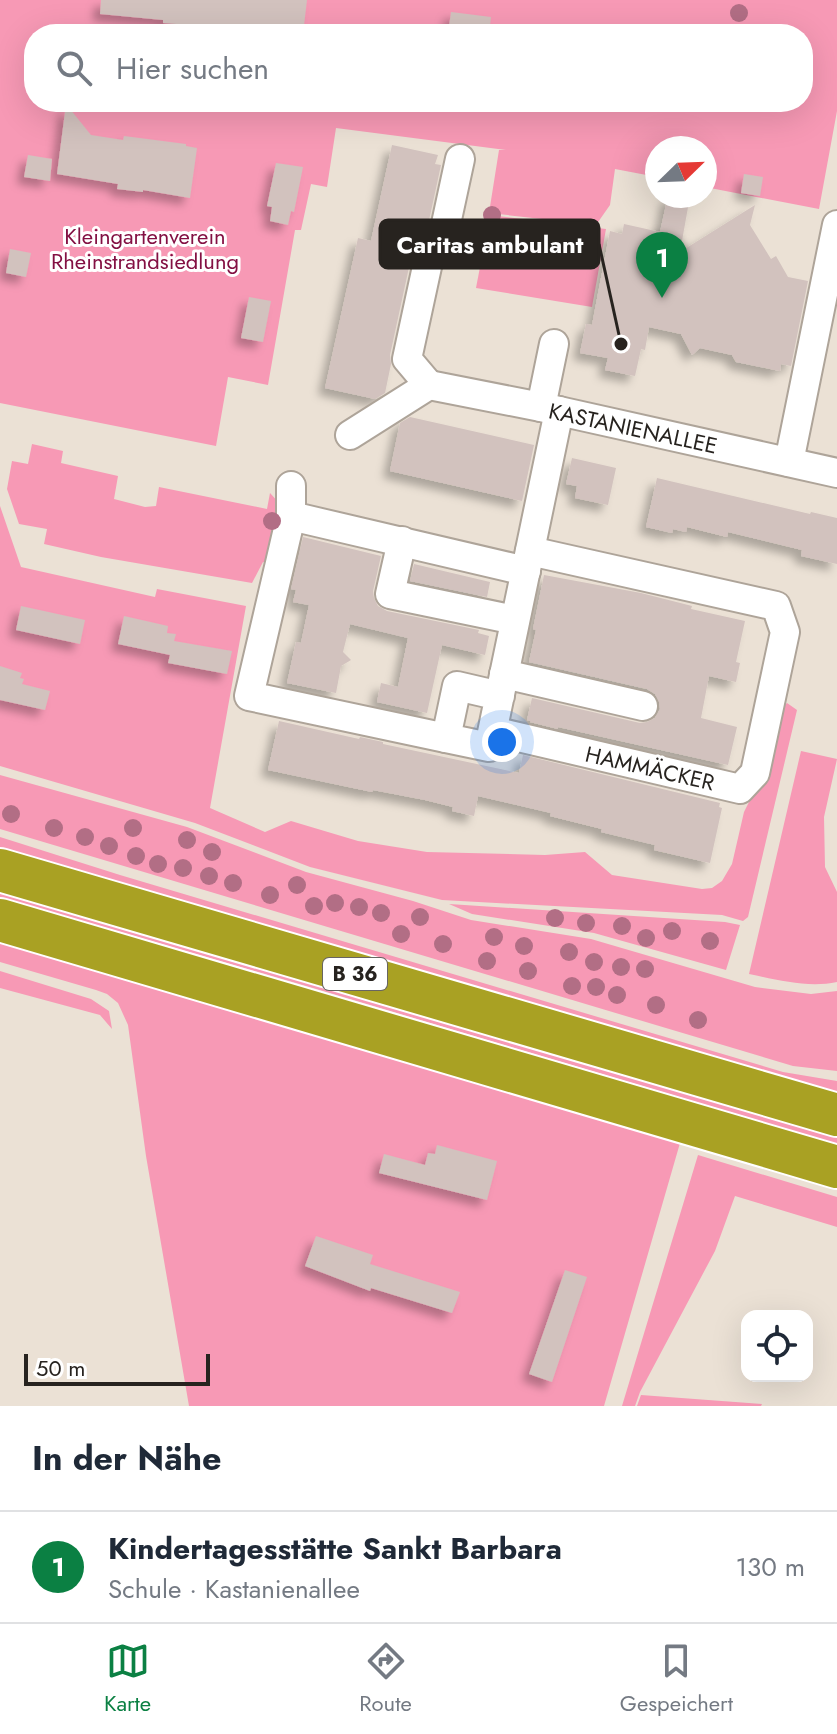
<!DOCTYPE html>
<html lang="de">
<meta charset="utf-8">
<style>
body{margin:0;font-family:Jost,sans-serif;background:#f2f2f3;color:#1f2937}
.controls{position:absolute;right:24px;bottom:24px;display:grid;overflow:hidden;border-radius:16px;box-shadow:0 8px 32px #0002}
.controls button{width:72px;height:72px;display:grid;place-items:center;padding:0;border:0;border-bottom:2px solid #e0e1e3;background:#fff;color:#1f2937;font:40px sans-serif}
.compass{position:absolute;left:645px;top:136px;width:72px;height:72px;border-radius:50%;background:#fff;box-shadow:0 8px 32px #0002;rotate:67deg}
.scale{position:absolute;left:24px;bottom:20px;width:186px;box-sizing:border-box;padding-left:8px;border:4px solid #27231f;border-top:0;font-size:22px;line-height:28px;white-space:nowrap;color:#27231f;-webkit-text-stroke:6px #fff;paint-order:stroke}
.you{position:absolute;left:502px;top:742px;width:28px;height:28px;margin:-20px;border:6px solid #fff;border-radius:50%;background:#1a73e8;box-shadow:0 0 0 12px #1a73e833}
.badge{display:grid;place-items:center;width:52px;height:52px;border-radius:50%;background:#0b8043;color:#fff;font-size:26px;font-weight:700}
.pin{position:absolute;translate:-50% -66px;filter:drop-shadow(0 2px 4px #0008)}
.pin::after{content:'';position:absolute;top:42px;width:28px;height:24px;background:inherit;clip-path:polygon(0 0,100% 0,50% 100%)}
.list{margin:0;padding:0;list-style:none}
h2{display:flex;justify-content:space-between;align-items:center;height:104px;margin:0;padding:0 32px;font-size:34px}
h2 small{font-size:26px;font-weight:400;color:#747a83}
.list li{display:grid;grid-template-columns:52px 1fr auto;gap:24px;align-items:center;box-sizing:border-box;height:112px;padding:0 32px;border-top:2px solid #e0e1e3}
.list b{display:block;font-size:30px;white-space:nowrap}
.list p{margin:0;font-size:26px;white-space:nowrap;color:#747a83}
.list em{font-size:26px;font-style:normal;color:#747a83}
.icon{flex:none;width:44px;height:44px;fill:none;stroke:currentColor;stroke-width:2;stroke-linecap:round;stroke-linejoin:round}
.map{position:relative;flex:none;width:837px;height:1406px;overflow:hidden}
.search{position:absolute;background:#fff;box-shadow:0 8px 32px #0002;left:24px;right:24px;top:24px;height:88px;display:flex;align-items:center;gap:20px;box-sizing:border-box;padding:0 28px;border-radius:32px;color:#747a83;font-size:30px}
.sheet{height:216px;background:#fff}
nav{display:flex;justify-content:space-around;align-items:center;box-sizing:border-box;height:112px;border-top:2px solid #e0e1e3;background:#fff;font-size:22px;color:#747a83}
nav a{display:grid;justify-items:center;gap:4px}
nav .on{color:#0b8043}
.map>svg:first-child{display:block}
.green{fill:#f799b5;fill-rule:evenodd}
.building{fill:#d2c2be;filter:url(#shadow)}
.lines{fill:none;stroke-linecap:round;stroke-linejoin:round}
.minor-casing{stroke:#aea499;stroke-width:32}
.highway-casing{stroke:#fff;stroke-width:46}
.minor{stroke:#fff;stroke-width:28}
.highway{stroke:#a9a123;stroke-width:42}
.tree{fill:#b26e85}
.labels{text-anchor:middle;stroke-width:6;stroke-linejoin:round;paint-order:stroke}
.shield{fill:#fff;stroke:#686562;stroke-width:2}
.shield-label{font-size:20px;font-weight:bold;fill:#27231f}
.park-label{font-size:22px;fill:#831043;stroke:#fff}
.street-label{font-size:22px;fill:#27231f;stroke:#fff}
.leader{fill:none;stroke:#27231f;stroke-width:3}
.callout-dot{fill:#27231f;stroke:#fff;stroke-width:3}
.callout{fill:#27231f;stroke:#27231f;stroke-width:3}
.callout-label{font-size:24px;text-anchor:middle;font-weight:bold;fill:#fff}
</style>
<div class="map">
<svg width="837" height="1406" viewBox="0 0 837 1406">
<defs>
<filter id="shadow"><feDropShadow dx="-7" dy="7" stdDeviation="4" flood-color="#0004"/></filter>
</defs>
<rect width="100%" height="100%" fill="#ebe1d5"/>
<g class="green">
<path d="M 0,0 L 837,0 L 837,111 L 819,209 L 705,187 L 705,148 L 657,148 L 657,177 L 615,169 L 610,205 L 596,225 L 489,213 L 499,150 L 506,150 L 336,128 L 327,187 L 311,184 L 301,230 L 295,230 L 268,385 L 228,377 L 216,446 L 0,403 ZM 34,34 L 803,34 L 803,102 L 34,102 Z"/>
<path d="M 490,215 L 606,229 L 592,307 L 476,288 Z"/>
<path d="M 32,444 L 63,451 L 61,463 L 118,476 L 114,499 L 145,507 L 156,506 L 159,487 L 267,509 L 270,493 L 280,504 L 272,564 L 263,562 L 252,583 L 101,557 L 44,544 L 47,529 L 19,524 L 7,489 L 12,461 L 28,464 Z"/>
<path d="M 0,506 L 21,567 L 155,597 L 157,589 L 246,606 L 210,808 L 265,832 L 291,821 L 358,841 L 427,852 L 545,855 L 585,852 L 612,875 L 702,889 L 712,888 L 722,881 L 732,864 L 744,812 L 755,790 L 778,712 L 787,703 L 797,710 L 748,917 L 743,921 L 722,915 L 442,900 L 310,867 L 195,823 L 0,766 Z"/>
<path d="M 801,751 L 837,759 L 824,817 L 825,867 L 837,892 L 837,982 C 808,988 778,980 749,974 Z"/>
<path d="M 0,775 L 187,827 L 306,872 L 413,901 L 471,920 L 591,939 L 755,987 L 811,994 L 837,991 L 837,1071 L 793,1066 L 0,829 Z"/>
<path d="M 0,837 L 120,875 L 783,1072 L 837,1081 L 837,1092 L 817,1090 L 0,854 Z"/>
<path d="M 0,885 L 837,1133 L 837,1144 L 313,988 L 0,897 Z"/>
<path d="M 449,904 L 725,922 L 740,925 L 726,970 L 594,933 L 472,914 Z"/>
<path d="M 0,942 L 680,1143 L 604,1406 L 189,1406 L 146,1156 L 128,1025 L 118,1003 L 107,994 L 96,990 L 0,962 Z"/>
<path d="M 0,971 L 91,999 L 109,1011 L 112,1029 L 100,1015 L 0,988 Z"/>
<path d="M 698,1155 L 837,1197 L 837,1227 L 735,1196 L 715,1251 L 640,1392 L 635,1406 L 622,1406 Z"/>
<path d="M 641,1395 L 762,1404 L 761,1406 L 637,1406 Z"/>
</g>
<g class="building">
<path d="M 101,0 L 307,0 L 303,34 L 271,34 L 242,31 L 243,29 L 163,23 L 163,20 L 100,14 Z"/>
<path d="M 451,12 L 491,17 L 489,34 L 448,34 Z"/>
<path d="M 66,104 L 91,135 L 123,140 L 124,136 L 186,144 L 186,146 L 197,148 L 190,198 L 143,190 L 143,192 L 117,189 L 118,184 L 57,174 Z"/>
<path d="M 392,145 L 438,155 L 435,164 L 441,165 L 428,225 L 423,223 L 416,250 L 411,258 L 390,355 L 391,364 L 385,393 L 375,399 L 325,388 L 358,238 L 371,241 Z"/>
<path d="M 28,155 L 52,159 L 50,181 L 24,177 Z"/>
<path d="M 276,163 L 303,167 L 294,212 L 291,211 L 288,225 L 270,221 L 272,207 L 267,206 Z"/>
<path d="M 744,174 L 763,177 L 760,196 L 741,193 Z"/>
<path d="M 668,196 L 690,196 L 680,252 L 755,205 L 750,225 L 771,259 L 776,256 L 788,277 L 808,281 L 791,366 L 781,364 L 780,371 L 736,362 L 732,355 L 700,348 L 692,355 L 681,334 L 649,327 L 645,350 L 641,349 L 635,376 L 605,370 L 608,358 L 580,353 L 586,324 L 592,325 L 610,231 L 622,234 L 624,224 L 660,232 Z"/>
<path d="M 10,249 L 31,253 L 26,277 L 6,273 Z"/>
<path d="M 249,297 L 271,301 L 263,342 L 241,338 Z"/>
<path d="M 410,417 L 534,445 L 522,501 L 390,471 L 400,423 Z"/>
<path d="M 572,458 L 616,468 L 608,505 L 575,498 L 577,486 L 566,484 Z"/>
<path d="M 657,478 L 810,514 L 811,512 L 837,518 L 837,564 L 801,556 L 802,550 L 728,532 L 727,537 L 687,527 L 686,532 L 673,529 L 672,533 L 646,527 Z"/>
<path d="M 303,537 L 381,556 L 373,591 L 374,598 L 378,606 L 387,611 L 479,630 L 478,633 L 489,636 L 485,655 L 442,645 L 427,713 L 377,702 L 381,683 L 398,687 L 408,638 L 350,624 L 343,652 L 351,660 L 341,666 L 336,693 L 287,683 L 296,642 L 301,643 L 309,605 L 293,602 L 296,590 L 291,589 Z"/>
<path d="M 414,564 L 490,582 L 487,597 L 410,581 Z"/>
<path d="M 544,575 L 641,593 L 692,606 L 691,609 L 745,621 L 736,662 L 740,663 L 736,682 L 709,676 L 701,718 L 737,727 L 728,765 L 558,727 L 558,729 L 530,722 L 531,721 L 527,720 L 532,698 L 640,723 L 647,722 L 655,718 L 660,709 L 659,702 L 655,694 L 647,689 L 529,662 L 536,630 L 533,629 Z"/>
<path d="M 21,606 L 85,620 L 80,644 L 16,630 Z"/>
<path d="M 124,616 L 168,626 L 167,633 L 176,634 L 174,641 L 232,651 L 227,674 L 168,663 L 170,655 L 118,644 Z"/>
<path d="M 0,666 L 22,673 L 20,678 L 24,679 L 22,684 L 50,691 L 45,710 L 0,700 Z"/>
<path d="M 279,721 L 359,739 L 360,737 L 383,742 L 383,744 L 519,773 L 523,755 L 720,803 L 719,807 L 722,808 L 710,863 L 654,850 L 655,845 L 601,832 L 602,829 L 550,816 L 551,813 L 478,796 L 474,816 L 452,811 L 453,807 L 425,800 L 373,790 L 372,792 L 268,770 Z"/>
<path d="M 437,1145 L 497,1161 L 487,1200 L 379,1173 L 384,1154 L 425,1165 L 428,1153 L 435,1154 Z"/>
<path d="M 316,1236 L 373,1255 L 370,1264 L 460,1292 L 452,1313 L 371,1288 L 370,1291 L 305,1266 Z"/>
<path d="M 565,1270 L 587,1277 L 552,1382 L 529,1374 Z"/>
</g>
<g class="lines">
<defs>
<g id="minor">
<path d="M 429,385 L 541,407 L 837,473"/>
<path d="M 429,385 L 407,359 L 428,262 L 441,247 L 460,159"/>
<path d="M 541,407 L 554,344"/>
<path d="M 350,435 L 429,385"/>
<path d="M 789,462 L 837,225"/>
<path d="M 291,486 L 291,516 L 249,696 L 446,738"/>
<path d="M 291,516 L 526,571"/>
<path d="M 402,541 L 390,594 L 515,620"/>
<path d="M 504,674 L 643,706"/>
<path d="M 500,696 L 457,686 L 446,738 L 489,747 L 559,411"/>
<path d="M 493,731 L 740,789 L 755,773 L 785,632 L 776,606 L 530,551"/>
</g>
<g id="highway">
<path d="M 0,870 L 837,1115"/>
<path d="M 0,920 L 837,1167"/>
</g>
</defs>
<use href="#minor" class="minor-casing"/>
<use href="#highway" class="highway-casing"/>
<use href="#minor" class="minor"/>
<use href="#highway" class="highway"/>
</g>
<g class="tree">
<circle cx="739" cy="13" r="9"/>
<circle cx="492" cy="215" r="9"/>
<circle cx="272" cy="521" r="9"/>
<circle cx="11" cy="814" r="9"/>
<circle cx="54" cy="828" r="9"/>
<circle cx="133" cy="828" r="9"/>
<circle cx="85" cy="837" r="9"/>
<circle cx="187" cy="840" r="9"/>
<circle cx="109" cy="846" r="9"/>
<circle cx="212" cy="852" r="9"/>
<circle cx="136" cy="856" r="9"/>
<circle cx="158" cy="864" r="9"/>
<circle cx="183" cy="868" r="9"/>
<circle cx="209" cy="876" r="9"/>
<circle cx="233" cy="883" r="9"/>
<circle cx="297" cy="885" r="9"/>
<circle cx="270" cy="895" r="9"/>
<circle cx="335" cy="903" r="9"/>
<circle cx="314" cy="906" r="9"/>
<circle cx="359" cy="907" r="9"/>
<circle cx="381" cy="913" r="9"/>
<circle cx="420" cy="917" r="9"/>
<circle cx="555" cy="918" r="9"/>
<circle cx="586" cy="923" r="9"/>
<circle cx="622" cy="926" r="9"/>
<circle cx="672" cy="931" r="9"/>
<circle cx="401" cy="934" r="9"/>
<circle cx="494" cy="937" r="9"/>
<circle cx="646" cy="938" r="9"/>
<circle cx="710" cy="941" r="9"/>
<circle cx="443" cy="944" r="9"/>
<circle cx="524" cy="946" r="9"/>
<circle cx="569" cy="952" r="9"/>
<circle cx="487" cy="961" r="9"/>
<circle cx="594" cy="962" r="9"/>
<circle cx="621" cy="967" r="9"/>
<circle cx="645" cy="969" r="9"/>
<circle cx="528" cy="971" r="9"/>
<circle cx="572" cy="986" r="9"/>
<circle cx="596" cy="987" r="9"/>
<circle cx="617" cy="995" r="9"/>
<circle cx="656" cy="1005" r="9"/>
<circle cx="698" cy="1020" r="9"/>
</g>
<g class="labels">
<rect class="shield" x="323" y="958" width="64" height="32" rx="6"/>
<g class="shield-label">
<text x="355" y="981">B 36</text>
</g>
<g class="park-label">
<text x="145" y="244">Kleingartenverein<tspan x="145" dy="25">Rheinstrandsiedlung</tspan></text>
</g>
<g class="street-label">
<text transform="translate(633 428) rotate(12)" y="8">KASTANIENALLEE</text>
<text transform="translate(650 768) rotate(13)" y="8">HAMMÄCKER</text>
</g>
</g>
<path class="leader" d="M621 344L599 244"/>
<circle class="callout-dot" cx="621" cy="344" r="8"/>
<rect class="callout" x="380" y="220" width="219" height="48" rx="8"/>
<g class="callout-label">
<text x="490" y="253">Caritas ambulant</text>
</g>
</svg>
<div class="controls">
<button><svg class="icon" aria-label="locate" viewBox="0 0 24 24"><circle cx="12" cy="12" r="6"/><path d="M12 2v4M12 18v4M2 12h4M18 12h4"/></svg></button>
</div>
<svg class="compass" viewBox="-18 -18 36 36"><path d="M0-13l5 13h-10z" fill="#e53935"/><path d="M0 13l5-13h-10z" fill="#747a83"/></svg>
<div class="scale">50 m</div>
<div class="you"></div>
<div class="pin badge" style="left:662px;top:298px">1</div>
<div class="search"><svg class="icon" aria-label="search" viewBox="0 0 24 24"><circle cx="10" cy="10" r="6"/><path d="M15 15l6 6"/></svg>Hier suchen</div>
</div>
<section class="sheet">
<h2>In der Nähe<small></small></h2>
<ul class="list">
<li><span class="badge">1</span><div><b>Kindertagesstätte Sankt Barbara</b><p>Schule · Kastanienallee</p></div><em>130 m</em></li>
</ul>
</section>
<nav>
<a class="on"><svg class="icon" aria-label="map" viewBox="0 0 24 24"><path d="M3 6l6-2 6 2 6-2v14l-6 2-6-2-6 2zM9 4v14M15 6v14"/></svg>Karte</a>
<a><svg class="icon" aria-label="directions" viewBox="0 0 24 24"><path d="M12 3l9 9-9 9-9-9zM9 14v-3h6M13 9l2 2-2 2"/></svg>Route</a>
<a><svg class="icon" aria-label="saved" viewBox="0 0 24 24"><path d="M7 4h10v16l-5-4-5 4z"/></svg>Gespeichert</a>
</nav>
